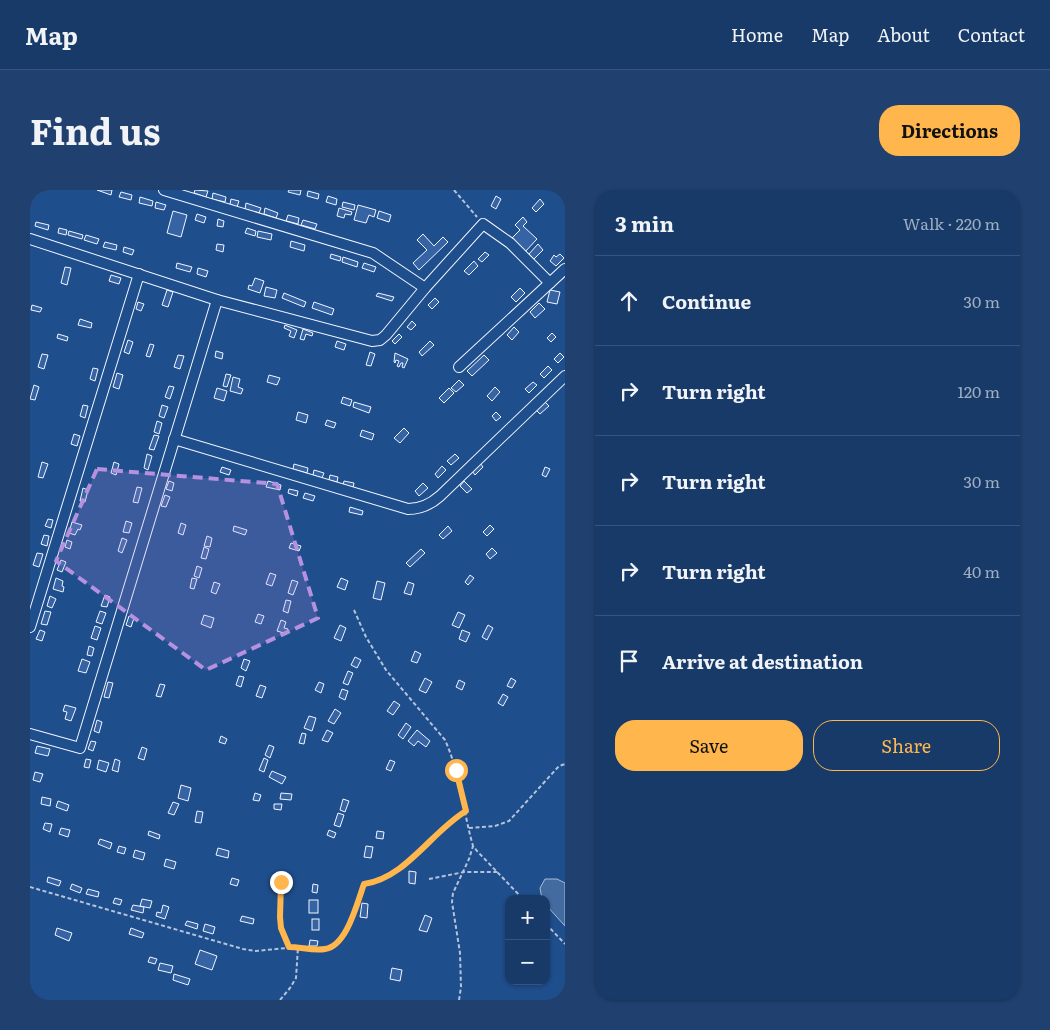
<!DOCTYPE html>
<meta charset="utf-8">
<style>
body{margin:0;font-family:Literata,serif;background:#20416f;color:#f1f3f6}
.controls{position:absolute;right:15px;bottom:15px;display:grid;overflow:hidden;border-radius:10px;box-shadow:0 1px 4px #0004}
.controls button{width:45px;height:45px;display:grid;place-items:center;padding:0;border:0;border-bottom:1px solid #36547d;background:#173a69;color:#f1f3f6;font:25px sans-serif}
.stop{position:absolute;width:15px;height:15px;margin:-11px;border:4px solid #ffb74d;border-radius:50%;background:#fff}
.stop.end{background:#ffb74d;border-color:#fff;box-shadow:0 1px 5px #0008}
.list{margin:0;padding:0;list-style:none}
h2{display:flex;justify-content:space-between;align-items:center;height:65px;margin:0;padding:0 20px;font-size:21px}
h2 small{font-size:16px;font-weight:400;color:#9eadc0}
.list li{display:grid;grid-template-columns:32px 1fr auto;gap:15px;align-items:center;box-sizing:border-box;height:90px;padding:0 20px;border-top:1px solid #36547d}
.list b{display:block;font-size:19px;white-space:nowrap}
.list em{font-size:16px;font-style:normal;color:#9eadc0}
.actions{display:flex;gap:10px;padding:15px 20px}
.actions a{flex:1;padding:11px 0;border:1px solid #ffb74d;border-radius:20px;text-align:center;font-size:18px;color:#ffb74d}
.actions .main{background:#ffb74d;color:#111}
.icon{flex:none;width:28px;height:28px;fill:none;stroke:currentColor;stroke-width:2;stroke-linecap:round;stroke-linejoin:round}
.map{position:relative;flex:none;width:535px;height:810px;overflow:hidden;border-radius:20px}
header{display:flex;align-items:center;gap:30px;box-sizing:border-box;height:70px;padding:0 25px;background:#173a69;border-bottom:1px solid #36547d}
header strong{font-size:24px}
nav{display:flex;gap:28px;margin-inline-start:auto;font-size:18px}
.intro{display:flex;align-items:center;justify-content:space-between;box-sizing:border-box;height:120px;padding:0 30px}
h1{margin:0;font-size:35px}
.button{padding:12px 22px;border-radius:20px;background:#ffb74d;color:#111;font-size:18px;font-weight:700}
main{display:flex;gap:30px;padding:0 30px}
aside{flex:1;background:#173a69;border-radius:20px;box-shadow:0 1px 4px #0004}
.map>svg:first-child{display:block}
.water{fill:#446ba0;stroke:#a8bbd7}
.building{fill:#3563a3;stroke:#f2f6ff}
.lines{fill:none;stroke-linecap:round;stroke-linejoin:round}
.street-casing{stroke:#f2f6ff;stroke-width:12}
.path{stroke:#b3c4dc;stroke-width:2;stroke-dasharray:4 2.5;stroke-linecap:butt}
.street{stroke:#1f4e8c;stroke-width:10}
.route{stroke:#ffb74d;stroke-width:6}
.marked{fill:#b691df;fill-opacity:0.2;stroke:#b691df;stroke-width:4;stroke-dasharray:10 6;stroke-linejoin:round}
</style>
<header>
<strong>Map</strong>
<nav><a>Home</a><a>Map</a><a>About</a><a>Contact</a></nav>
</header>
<div class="intro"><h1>Find us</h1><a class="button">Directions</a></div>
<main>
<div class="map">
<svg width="535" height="810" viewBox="0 0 535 810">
<rect width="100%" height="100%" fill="#1f4e8c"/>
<path class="water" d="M 515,689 L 527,689 L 535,693 L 535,736 L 516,715 L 516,709 L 512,709 L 510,698 Z"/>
<g class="building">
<path d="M 67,0 L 82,0 L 81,5 Z"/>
<path d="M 165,0 L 178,1 L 176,7 L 164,3 Z"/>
<path d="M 259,0 L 271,0 L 270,5 L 258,2 Z"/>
<path d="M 278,1 L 289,4 L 288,9 L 277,6 Z"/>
<path d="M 91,2 L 102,5 L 101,10 L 89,7 Z"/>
<path d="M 183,3 L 196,7 L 195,12 L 182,9 Z"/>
<path d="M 298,6 L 307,9 L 306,15 L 296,12 Z"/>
<path d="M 466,6 L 471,9 L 466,19 L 461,16 Z"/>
<path d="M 110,7 L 123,11 L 122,16 L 109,13 Z"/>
<path d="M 201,9 L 209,11 L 207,17 L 200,14 Z"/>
<path d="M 510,9 L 514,14 L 506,22 L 502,18 Z"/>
<path d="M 126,12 L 136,15 L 134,20 L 125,18 Z"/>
<path d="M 313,12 L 325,15 L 324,20 L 312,17 Z"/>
<path d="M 216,13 L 231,18 L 229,23 L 215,19 Z"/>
<path d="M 328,15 L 346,20 L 344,27 L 339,25 L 336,33 L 324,30 Z"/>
<path d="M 235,18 L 248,23 L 246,28 L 234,24 Z"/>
<path d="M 309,18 L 322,22 L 321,25 L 315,24 L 314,28 L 307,26 Z"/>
<path d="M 143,21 L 157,25 L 151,47 L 137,43 Z"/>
<path d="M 349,21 L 361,25 L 359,32 L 347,28 Z"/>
<path d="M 167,24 L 176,27 L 174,33 L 165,30 Z"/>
<path d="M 258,25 L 269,28 L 268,34 L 256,31 Z"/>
<path d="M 493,27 L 497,32 L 493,36 L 507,49 L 494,63 L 480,50 L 490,40 L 485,35 Z"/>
<path d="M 188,29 L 194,31 L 193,37 L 187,36 Z"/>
<path d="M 273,30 L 287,34 L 285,39 L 271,35 Z"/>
<path d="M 6,32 L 19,35 L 18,40 L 5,36 Z"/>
<path d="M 29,38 L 37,40 L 36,45 L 28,43 Z"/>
<path d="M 217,38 L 226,41 L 225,46 L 215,43 Z"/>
<path d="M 39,41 L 53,45 L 52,49 L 38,45 Z"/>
<path d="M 228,41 L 242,44 L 241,50 L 227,47 Z"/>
<path d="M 393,44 L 404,56 L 413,47 L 418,52 L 389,80 L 383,73 L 397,60 L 387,50 Z"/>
<path d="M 56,45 L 69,49 L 67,54 L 54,50 Z"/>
<path d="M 261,51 L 275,55 L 274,61 L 260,57 Z"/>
<path d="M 75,52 L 87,55 L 86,60 L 73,57 Z"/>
<path d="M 187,54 L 194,55 L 193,62 L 186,60 Z"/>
<path d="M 508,54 L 513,60 L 504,69 L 499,64 Z"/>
<path d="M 94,57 L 104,60 L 102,65 L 93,62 Z"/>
<path d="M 455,62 L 459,65 L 452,72 L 448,69 Z"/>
<path d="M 301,64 L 311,67 L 310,71 L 300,68 Z"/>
<path d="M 530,64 L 534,68 L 526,76 L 520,71 L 524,65 L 526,67 Z"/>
<path d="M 313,67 L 328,72 L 327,77 L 312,72 Z"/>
<path d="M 444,71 L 448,76 L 439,85 L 434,81 Z"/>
<path d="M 147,73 L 162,77 L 160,82 L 146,78 Z"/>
<path d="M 334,73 L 346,77 L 344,82 L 332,78 Z"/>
<path d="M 35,77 L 41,78 L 37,95 L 31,93 Z"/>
<path d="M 168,78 L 178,81 L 176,87 L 167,84 Z"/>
<path d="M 81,85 L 91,88 L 89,94 L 79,91 Z"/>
<path d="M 225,88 L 234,91 L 230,103 L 218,99 L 219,95 L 222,96 Z"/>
<path d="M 236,97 L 247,100 L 245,108 L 234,106 Z"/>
<path d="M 490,98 L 495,103 L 486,112 L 481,107 Z"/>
<path d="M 137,100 L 143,102 L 138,117 L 132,115 Z"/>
<path d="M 520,100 L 530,102 L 527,114 L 517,112 Z"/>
<path d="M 254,103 L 276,112 L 274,117 L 252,108 Z"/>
<path d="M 348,103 L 364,107 L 362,111 L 346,106 Z"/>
<path d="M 405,108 L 409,112 L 402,119 L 398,115 Z"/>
<path d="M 108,112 L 114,114 L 111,121 L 106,119 Z"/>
<path d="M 284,112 L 304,119 L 302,125 L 282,118 Z"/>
<path d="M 509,113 L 515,119 L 505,128 L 500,122 Z"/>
<path d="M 2,115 L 12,118 L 10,122 L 1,120 Z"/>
<path d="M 50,129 L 62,133 L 61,138 L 48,135 Z"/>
<path d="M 382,131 L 386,135 L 381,140 L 377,137 Z"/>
<path d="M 255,135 L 267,140 L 264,148 L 259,146 L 261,141 L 254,138 Z"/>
<path d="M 484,137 L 489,142 L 482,150 L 477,145 Z"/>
<path d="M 273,139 L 283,143 L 282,146 L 276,144 L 274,150 L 270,149 Z"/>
<path d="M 522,143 L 526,147 L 521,152 L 517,148 Z"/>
<path d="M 28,144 L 38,147 L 37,151 L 27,148 Z"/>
<path d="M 369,144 L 372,147 L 365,154 L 362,151 Z"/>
<path d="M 98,150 L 103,152 L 99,164 L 94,162 Z"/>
<path d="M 307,151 L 316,154 L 314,160 L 305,157 Z"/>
<path d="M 400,151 L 404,155 L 392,166 L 389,162 Z"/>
<path d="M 120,154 L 124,155 L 120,167 L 116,166 Z"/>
<path d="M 186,161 L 193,163 L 192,169 L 185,167 Z"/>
<path d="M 340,162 L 345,164 L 341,176 L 336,175 Z"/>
<path d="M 365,163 L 378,169 L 374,178 L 372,177 L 373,173 L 371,173 L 369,177 L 367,176 L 369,171 L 366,170 L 365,173 L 364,172 Z"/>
<path d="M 530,163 L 534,167 L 528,173 L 524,169 Z"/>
<path d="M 12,164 L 18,165 L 14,179 L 8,177 Z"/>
<path d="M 148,165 L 154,166 L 150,179 L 144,177 Z"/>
<path d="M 454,165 L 459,170 L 442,186 L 437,181 Z"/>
<path d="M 518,176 L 522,180 L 514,188 L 510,184 Z"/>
<path d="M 63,178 L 68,179 L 65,191 L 60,189 Z"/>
<path d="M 87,183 L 93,185 L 89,199 L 83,197 Z"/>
<path d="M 196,184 L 201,185 L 197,197 L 193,196 Z"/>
<path d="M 239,185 L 250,188 L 247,195 L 237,192 Z"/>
<path d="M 203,187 L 210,189 L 208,197 L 213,199 L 211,204 L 200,201 Z"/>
<path d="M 429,190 L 434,195 L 426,202 L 421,198 Z"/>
<path d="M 503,192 L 507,195 L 499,203 L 495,199 Z"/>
<path d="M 4,195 L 9,197 L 5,210 L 0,209 Z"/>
<path d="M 139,196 L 144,197 L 140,209 L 135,207 Z"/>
<path d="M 465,197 L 470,202 L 462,211 L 457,206 Z"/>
<path d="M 187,198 L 197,201 L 194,211 L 184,208 Z"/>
<path d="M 419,198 L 424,203 L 414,213 L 409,208 Z"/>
<path d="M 313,207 L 322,210 L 320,216 L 311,213 Z"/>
<path d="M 324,212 L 341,217 L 339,223 L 323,217 Z"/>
<path d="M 515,212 L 519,216 L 510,224 L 506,220 Z"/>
<path d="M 53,215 L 58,216 L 55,228 L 50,226 Z"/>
<path d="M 132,215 L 138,217 L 134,228 L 129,226 Z"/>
<path d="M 268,222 L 278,225 L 276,233 L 266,230 Z"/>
<path d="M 466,222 L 471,227 L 466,231 L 462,226 Z"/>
<path d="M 297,230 L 306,233 L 304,238 L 295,235 Z"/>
<path d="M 127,231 L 132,233 L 129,244 L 124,242 Z"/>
<path d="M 374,238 L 379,243 L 370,253 L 364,248 Z"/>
<path d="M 332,240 L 344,244 L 342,250 L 330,246 Z"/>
<path d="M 44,244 L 50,246 L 47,256 L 41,254 Z"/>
<path d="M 124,245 L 129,246 L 124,260 L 119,259 Z"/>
<path d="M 117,264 L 122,266 L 118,280 L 114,278 Z"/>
<path d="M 425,264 L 429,268 L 421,275 L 417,271 Z"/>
<path d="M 12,272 L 18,274 L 13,288 L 8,287 Z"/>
<path d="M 84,272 L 89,274 L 86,285 L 81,283 Z"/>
<path d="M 450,273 L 453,277 L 445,285 L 442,281 Z"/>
<path d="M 264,274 L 278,278 L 277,283 L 263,279 Z"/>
<path d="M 412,276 L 416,280 L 408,288 L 405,284 Z"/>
<path d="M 192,277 L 201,280 L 199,285 L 190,282 Z"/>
<path d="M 515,277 L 520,279 L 516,287 L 512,285 Z"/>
<path d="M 284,280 L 294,283 L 292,288 L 283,285 Z"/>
<path d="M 300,285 L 308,287 L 307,292 L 299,290 Z"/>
<path d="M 139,291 L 144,293 L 142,301 L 136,299 Z"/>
<path d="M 238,291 L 251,295 L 250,300 L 236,297 Z"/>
<path d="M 314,291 L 324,293 L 323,298 L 313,295 Z"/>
<path d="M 434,291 L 442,299 L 437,303 L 430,296 Z"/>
<path d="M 393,293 L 398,298 L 389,306 L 385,301 Z"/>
<path d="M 107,297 L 112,298 L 108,313 L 103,312 Z"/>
<path d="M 53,298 L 58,300 L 55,312 L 50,311 Z"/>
<path d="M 259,299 L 268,301 L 267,306 L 258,303 Z"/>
<path d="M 275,303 L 285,306 L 283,311 L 273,308 Z"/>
<path d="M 135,305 L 140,307 L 136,317 L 131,316 Z"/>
<path d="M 320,317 L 333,321 L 332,325 L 319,322 Z"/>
<path d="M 18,329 L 23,330 L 21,338 L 15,336 Z"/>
<path d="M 96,331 L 102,333 L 99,343 L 93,342 Z"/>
<path d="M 42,332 L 52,335 L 50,340 L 48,339 L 45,345 L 39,343 Z"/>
<path d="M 151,333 L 156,335 L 153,345 L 148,343 Z"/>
<path d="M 460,335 L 464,339 L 457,346 L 453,342 Z"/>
<path d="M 204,336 L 217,340 L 215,345 L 203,341 Z"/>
<path d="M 418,336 L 422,341 L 413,349 L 409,345 Z"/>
<path d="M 14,345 L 19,346 L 17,356 L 11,354 Z"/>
<path d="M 177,346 L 182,348 L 180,357 L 174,356 Z"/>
<path d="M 92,348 L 97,350 L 92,363 L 88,361 Z"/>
<path d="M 37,350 L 42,352 L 40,359 L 35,357 Z"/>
<path d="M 261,353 L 271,356 L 269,361 L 259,358 Z"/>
<path d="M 174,357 L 179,359 L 176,369 L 171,368 Z"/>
<path d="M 462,358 L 467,363 L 460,369 L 456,364 Z"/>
<path d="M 391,359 L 395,363 L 380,377 L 376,373 Z"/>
<path d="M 7,363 L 13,364 L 9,377 L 3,375 Z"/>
<path d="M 31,370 L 36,372 L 32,382 L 27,380 Z"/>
<path d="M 167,376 L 172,378 L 169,388 L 164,386 Z"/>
<path d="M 240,383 L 246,385 L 242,396 L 236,394 Z"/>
<path d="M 440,385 L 444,388 L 438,395 L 435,392 Z"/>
<path d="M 26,388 L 33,391 L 32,396 L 34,397 L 33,402 L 23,399 Z"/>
<path d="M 162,388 L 167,389 L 164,399 L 160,398 Z"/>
<path d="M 311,388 L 318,391 L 315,400 L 307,397 Z"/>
<path d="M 262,390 L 268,392 L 263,405 L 258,403 Z"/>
<path d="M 347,391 L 355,393 L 351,410 L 343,408 Z"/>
<path d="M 184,392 L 190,394 L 186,404 L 181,402 Z"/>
<path d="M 378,392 L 384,394 L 381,405 L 374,403 Z"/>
<path d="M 75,405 L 80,407 L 77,417 L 71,416 Z"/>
<path d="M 20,406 L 26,409 L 22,418 L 17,416 Z"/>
<path d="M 256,410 L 261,411 L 258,423 L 253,421 Z"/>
<path d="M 15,421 L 21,422 L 17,435 L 11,434 Z"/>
<path d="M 70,421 L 76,423 L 72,434 L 66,432 Z"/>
<path d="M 428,422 L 435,425 L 429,438 L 422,435 Z"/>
<path d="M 228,424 L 234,426 L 231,434 L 225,432 Z"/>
<path d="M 174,425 L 184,428 L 181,438 L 171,434 Z"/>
<path d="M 99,426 L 104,428 L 101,437 L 96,435 Z"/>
<path d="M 251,430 L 256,432 L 254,438 L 258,439 L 257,444 L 247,441 Z"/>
<path d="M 310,435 L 316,438 L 311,451 L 304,448 Z"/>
<path d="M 458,435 L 463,438 L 457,450 L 452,447 Z"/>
<path d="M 65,436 L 71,438 L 67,450 L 61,448 Z"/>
<path d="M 10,440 L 15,442 L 12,451 L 6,449 Z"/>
<path d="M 432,440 L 440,443 L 436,452 L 429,449 Z"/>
<path d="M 59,456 L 64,458 L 62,466 L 57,465 Z"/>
<path d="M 385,461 L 391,464 L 387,473 L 381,471 Z"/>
<path d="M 325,467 L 331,470 L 327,478 L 321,475 Z"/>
<path d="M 52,469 L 60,472 L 56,483 L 48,481 Z"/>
<path d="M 214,469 L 220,471 L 216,481 L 211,478 Z"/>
<path d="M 318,481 L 323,483 L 318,495 L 313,493 Z"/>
<path d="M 209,486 L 214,487 L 211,497 L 206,495 Z"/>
<path d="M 395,488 L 402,492 L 396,503 L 389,500 Z"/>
<path d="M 481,488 L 486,491 L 482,498 L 477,496 Z"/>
<path d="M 429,490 L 435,493 L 432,500 L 426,497 Z"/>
<path d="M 78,492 L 83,493 L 79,508 L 74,507 Z"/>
<path d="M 289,492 L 294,494 L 291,503 L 285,500 Z"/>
<path d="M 130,494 L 135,495 L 131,507 L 126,506 Z"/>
<path d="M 230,495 L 236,497 L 232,508 L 226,506 Z"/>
<path d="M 312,499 L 318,501 L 315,510 L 309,507 Z"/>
<path d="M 473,504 L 478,507 L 473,516 L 468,513 Z"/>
<path d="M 364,511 L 370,515 L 363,525 L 357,521 Z"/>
<path d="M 35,515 L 46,518 L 41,531 L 35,529 L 37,522 L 33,521 Z"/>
<path d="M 305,519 L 311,523 L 304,534 L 298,531 Z"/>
<path d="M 279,526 L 286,528 L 282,541 L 274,538 Z"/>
<path d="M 67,530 L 72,532 L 69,543 L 64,541 Z"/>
<path d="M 376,533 L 381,537 L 373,549 L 368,545 Z"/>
<path d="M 297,540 L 303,543 L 298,552 L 292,550 Z"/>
<path d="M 387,540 L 400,551 L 396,557 L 388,551 L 384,556 L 378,551 Z"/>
<path d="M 272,543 L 276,544 L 274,554 L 269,553 Z"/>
<path d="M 191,546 L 197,549 L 195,554 L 189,552 Z"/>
<path d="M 61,551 L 66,552 L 63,561 L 58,559 Z"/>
<path d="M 239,555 L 244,557 L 240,568 L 235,565 Z"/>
<path d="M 7,556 L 20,559 L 18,566 L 5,563 Z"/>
<path d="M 112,557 L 117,559 L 114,570 L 108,568 Z"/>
<path d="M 234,568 L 238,570 L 234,582 L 229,580 Z"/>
<path d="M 56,569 L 61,570 L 59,578 L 54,577 Z"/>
<path d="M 85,569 L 90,571 L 88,582 L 82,580 Z"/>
<path d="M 69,570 L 79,573 L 76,582 L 67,579 Z"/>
<path d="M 360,570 L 365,572 L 361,581 L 356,579 Z"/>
<path d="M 242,581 L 256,587 L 252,594 L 239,587 Z"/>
<path d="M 5,582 L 13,584 L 10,592 L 3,590 Z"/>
<path d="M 151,595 L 161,598 L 158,611 L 148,608 Z"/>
<path d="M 225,603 L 231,605 L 229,611 L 223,610 Z"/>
<path d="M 251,603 L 262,604 L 261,610 L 250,609 Z"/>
<path d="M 12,607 L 21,609 L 20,616 L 11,614 Z"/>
<path d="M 313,609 L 319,611 L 315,622 L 310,620 Z"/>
<path d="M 28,611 L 39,615 L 37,621 L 26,617 Z"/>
<path d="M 143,612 L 149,614 L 144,625 L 138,623 Z"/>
<path d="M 244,614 L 252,614 L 251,620 L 244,619 Z"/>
<path d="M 167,621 L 173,622 L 171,633 L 165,632 Z"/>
<path d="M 308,623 L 314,625 L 310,637 L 304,635 Z"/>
<path d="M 15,633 L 22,634 L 20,642 L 13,639 Z"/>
<path d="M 31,638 L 40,640 L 38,647 L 29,644 Z"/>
<path d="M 299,640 L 306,643 L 304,648 L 297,645 Z"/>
<path d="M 119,641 L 130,645 L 129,649 L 118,645 Z"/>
<path d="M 347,641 L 354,642 L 353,649 L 346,648 Z"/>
<path d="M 70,649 L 82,653 L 80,659 L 68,654 Z"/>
<path d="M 89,656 L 96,658 L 94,664 L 87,662 Z"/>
<path d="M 336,656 L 343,657 L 341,668 L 334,667 Z"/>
<path d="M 188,658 L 199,661 L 198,668 L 186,665 Z"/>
<path d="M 105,660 L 115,663 L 113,670 L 103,667 Z"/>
<path d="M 136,669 L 146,672 L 144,679 L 134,676 Z"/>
<path d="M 379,681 L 386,682 L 385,694 L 379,693 Z"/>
<path d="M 18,687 L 31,691 L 29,696 L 17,692 Z"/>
<path d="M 202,688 L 209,690 L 207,696 L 200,694 Z"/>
<path d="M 42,694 L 52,698 L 50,703 L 40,699 Z"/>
<path d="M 283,694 L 288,695 L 287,703 L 282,702 Z"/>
<path d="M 58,699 L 69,702 L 68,707 L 56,704 Z"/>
<path d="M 85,708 L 92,710 L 90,715 L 83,713 Z"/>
<path d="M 112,709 L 122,711 L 120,718 L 110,716 Z"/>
<rect x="279" y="710" width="9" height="13"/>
<path d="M 332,713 L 338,714 L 337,728 L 330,727 Z"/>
<path d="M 103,715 L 114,717 L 113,723 L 101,720 Z"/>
<path d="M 133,715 L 139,717 L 135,729 L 126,726 L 127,722 L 131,723 Z"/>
<path d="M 395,725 L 402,728 L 397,742 L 389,740 Z"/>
<path d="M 212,726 L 224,729 L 223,734 L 210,731 Z"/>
<rect x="282" y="729" width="7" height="11"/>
<path d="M 157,731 L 168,734 L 167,739 L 155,735 Z"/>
<path d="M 175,734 L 185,737 L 183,744 L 173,741 Z"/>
<path d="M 27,738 L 42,743 L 39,751 L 25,745 Z"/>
<path d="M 101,738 L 114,743 L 112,748 L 99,744 Z"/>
<path d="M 280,750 L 288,751 L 287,756 L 279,756 Z"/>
<path d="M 170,760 L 187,766 L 182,780 L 165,774 Z"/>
<path d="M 120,767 L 127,769 L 125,774 L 118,772 Z"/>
<path d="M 130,773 L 143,776 L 141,783 L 128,780 Z"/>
<path d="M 362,778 L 372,780 L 370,791 L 360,789 Z"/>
<path d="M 144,784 L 160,789 L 158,795 L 143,790 Z"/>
</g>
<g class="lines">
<defs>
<g id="street">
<path d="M 134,0 L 343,63 L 395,98"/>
<path d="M 0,49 L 187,110 L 342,151 L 350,150 L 356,145 L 395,98 L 453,34 L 480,53 L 520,93"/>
<path d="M 429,177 L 535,79"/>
<path d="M 144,249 L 378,319 C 391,319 401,314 410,306 L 535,186"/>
<path d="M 0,437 L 109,84"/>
<path d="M 0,544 L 50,558 L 187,110"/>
</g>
</defs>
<use href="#street" class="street-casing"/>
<g class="path">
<path d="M 424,0 L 447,27"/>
<path d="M 324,420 L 336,447 L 356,480 L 415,550 C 430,583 433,621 443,656 L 447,661 L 493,709"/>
<path d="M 439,638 L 465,636 L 479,631 L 529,576 L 535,574"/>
<path d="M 399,689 L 434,682 L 468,682"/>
<path d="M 251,692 L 250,727 L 251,738 L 259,757"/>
<path d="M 0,697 L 213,759 L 225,761 L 268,757"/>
<path d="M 516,734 L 535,754"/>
<path d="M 250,810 L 260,798 L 266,788 L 268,757 C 278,758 289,761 299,758 C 318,752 328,711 335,694 C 375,689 402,642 436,621"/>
<path d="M 429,810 L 431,797 L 430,763 L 422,712 L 423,703 L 439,669 L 443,656"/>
</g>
<use href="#street" class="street"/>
</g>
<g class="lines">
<path class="route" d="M 251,692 L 250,727 L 251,738 L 259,757 C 271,757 283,761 295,759 C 317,756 327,713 334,694 C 376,688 401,642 436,621 L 426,580"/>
</g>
<path class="marked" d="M 67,279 L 247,294 L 288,428 L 176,480 L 26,371 Z"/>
</svg>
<div class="controls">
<button>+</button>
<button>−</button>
</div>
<div class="stop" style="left:426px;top:580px"></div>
<div class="stop end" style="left:251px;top:692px"></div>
</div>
<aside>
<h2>3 min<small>Walk · 220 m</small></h2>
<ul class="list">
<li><svg class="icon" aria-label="ahead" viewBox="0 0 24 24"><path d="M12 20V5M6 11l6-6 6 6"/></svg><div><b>Continue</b></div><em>30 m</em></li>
<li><svg class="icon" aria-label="right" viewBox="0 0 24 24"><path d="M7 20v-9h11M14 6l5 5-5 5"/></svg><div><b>Turn right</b></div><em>120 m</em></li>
<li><svg class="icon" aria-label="right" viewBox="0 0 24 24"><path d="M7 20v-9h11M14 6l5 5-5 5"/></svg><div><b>Turn right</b></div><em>30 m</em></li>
<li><svg class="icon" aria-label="right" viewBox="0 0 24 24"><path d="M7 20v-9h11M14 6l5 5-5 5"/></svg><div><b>Turn right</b></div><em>40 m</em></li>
<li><svg class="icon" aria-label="arrive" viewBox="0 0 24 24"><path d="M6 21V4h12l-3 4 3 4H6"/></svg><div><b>Arrive at destination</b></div></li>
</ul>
<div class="actions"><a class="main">Save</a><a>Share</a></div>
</aside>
</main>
